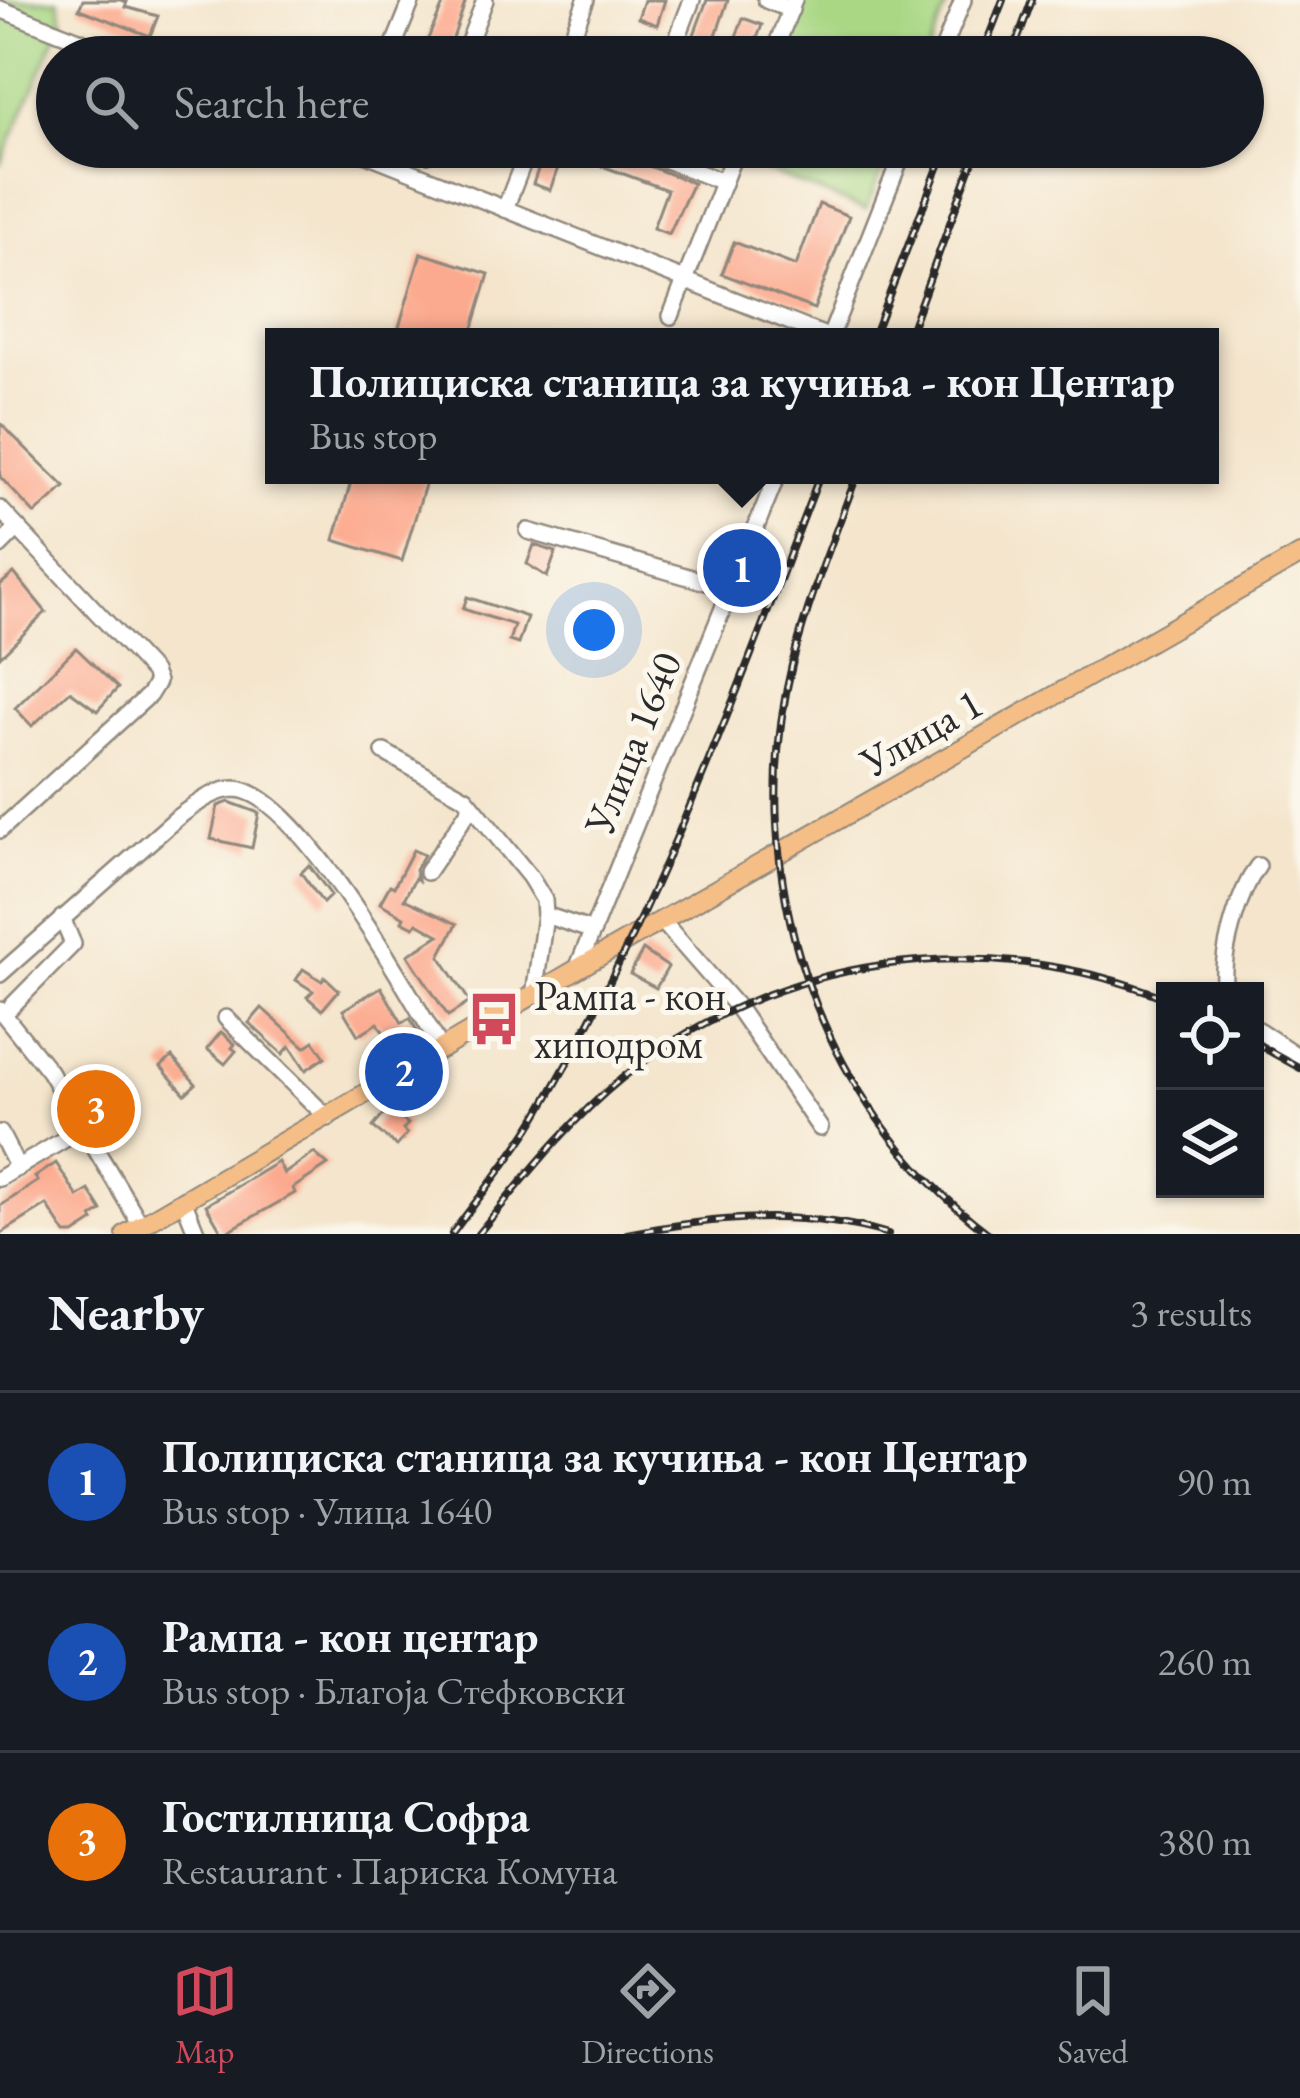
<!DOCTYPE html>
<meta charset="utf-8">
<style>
body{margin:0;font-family:"EB Garamond",serif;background:#20242c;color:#f1f3f6}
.controls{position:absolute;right:36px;bottom:36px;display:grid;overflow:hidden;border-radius:0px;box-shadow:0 3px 9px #0004}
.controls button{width:108px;height:108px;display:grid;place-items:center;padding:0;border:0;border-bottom:3px solid #363941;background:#171b24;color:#f1f3f6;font:60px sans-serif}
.you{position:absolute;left:594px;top:630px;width:42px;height:42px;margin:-30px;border:9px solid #fff;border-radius:50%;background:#1a73e8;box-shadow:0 0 0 18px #1a73e833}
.badge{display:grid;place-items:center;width:78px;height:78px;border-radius:50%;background:#d1495b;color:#fff;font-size:39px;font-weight:700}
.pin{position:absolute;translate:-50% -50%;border:6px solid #fff;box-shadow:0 3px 12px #0006}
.popup{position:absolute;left:265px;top:328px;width:954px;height:156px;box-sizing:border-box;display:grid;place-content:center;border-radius:0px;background:#171b24;filter:drop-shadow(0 3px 9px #0005);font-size:39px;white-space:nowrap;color:#9ea1a6}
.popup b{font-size:45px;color:#f1f3f6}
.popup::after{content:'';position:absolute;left:50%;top:100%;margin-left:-24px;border:24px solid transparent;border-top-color:#171b24}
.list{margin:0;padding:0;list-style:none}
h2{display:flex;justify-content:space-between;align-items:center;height:156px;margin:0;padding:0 48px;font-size:51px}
h2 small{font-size:39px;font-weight:400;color:#9ea1a6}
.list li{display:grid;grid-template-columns:78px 1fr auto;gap:36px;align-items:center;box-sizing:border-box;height:180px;padding:0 48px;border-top:3px solid #363941}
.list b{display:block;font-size:45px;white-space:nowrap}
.list p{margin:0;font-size:39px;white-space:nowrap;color:#9ea1a6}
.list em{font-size:39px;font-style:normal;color:#9ea1a6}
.icon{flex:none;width:66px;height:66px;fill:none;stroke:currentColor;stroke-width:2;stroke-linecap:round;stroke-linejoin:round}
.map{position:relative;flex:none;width:1300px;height:1234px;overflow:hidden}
.search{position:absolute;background:#171b24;box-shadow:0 3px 9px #0004;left:36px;right:36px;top:36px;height:132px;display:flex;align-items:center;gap:30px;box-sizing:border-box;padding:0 42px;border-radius:66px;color:#9ea1a6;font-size:45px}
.sheet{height:696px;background:#171b24}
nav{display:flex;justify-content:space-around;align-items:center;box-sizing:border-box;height:168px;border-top:3px solid #363941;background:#171b24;font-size:33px;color:#9ea1a6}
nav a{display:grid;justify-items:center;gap:6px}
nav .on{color:#d1495b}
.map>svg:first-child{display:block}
.green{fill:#a9d784;stroke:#6a8158;stroke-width:3}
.building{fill:#fcaa8f}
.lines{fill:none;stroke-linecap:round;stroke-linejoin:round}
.minor-casing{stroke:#90887c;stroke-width:20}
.major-casing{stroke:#90887c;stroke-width:22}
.minor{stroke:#fff;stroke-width:15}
.major{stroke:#f6be87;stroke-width:18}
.rail-casing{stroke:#2b2b2b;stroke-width:8}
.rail{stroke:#fbf7ec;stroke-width:3;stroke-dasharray:9;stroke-linecap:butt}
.labels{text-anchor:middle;stroke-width:10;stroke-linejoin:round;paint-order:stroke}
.street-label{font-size:42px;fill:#2b2b2b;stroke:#fbf7ec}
.poi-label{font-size:42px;fill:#2b2b2b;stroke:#fbf7ec;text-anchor:start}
</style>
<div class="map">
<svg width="1300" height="1234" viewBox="0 0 1300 1234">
<rect width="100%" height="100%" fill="#fbf7ec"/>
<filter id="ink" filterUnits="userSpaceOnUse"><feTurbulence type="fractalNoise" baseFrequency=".00833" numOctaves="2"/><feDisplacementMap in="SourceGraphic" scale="24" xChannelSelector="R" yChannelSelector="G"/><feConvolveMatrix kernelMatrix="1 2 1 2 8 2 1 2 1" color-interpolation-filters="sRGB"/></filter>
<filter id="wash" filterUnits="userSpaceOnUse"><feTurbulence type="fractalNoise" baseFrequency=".004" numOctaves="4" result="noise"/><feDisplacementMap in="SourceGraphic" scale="48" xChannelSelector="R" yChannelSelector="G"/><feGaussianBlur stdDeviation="2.7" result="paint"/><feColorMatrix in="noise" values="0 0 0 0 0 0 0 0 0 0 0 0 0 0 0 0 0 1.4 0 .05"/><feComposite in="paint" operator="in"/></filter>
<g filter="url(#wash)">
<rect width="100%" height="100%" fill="#f4e5cc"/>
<g class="green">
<path d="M 0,0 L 58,0 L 63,20 L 0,165 Z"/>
<path d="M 805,0 L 949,0 L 926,57 L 782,57 Z"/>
<path d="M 747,147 L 891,147 L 866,210 L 741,161 Z"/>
</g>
<g id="blocks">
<g class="building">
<path d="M 83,0 L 121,0 L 127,2 L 125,7 L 158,16 L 150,36 L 79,9 Z"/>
<path d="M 445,0 L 466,0 L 448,53 L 445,57 L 420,57 Z"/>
<path d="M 644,0 L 665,0 L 657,25 L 638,18 Z"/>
<path d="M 707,0 L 728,0 L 712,47 L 692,40 Z"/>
<path d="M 743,18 L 762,25 L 750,57 L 730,53 Z"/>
<path d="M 551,147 L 611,147 L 628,158 L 693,183 L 669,234 L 653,228 L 667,190 Z"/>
<path d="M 542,158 L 559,165 L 550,190 L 533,184 Z"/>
<path d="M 819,204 L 849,216 L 814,309 L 722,274 L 734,242 L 796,266 Z"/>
<path d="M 421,253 L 489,274 L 470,337 L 396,337 Z"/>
<path d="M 0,423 L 65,487 L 35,514 L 0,477 Z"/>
<path d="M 353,475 L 428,475 L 402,561 L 334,540 Z"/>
<path d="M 534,545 L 556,552 L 547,577 L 527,564 Z"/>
<path d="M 14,573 L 46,612 L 0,657 L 0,585 Z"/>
<path d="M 467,597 L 527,617 L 518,644 L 509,641 L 514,625 L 463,609 Z"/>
<path d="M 76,648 L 118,688 L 97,711 L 70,691 L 32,726 L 15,708 Z"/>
<path d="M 229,802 L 259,813 L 252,848 L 211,839 L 218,806 Z"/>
<path d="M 413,850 L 424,855 L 415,870 L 418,880 L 415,878 L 404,899 L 457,924 L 440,956 L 470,1002 L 448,1016 L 408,955 L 439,935 L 417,923 L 414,927 L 402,921 L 404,917 L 380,903 L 390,885 L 394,887 Z"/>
<path d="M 309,865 L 331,895 L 323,903 L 301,873 Z"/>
<path d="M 643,950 L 668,967 L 656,988 L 630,974 Z"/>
<path d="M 303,969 L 322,981 L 325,977 L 339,990 L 322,1010 L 307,997 L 313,991 L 296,980 Z"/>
<path d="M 381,987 L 402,1023 L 410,1018 L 419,1035 L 394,1050 L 378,1023 L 358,1035 L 343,1010 Z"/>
<path d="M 262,1008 L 305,1047 L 314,1041 L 325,1057 L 306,1070 L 290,1046 L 283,1054 L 249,1023 Z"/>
<path d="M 221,1032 L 235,1044 L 232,1048 L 236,1051 L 225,1064 L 207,1049 Z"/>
<path d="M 172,1057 L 196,1084 L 185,1094 L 161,1067 Z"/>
<path d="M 389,1108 L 408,1124 L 403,1130 L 407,1134 L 397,1146 L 373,1127 Z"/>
<path d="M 314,1153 L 328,1165 L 293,1188 L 295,1193 L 223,1234 L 206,1205 L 278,1162 L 284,1174 Z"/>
<path d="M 56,1163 L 78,1197 L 89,1190 L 102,1211 L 92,1217 L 94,1221 L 74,1234 L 66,1234 L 47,1205 L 0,1234 L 0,1206 L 38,1181 L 35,1177 Z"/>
</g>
</g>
</g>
<g filter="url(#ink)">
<use href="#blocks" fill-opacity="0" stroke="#90887c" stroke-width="3"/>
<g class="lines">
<defs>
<g id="minor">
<path d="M 766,0 L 791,10"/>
<path d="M 0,9 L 122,57"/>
<path d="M 389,57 L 412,0"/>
<path d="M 463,57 L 485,0"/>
<path d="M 564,57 L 586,0"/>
<path d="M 670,57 L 692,0"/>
<path d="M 772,57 L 794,0"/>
<path d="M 940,57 L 963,0"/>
<path d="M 349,147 L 828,337"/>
<path d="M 632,147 L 723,182"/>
<path d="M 427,154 L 429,147"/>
<path d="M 505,209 L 529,147"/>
<path d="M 671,316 L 737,147"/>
<path d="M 830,337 L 905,147"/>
<path d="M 0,509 L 153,672 L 157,682 L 149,695 L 0,830"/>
<path d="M 528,531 L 734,590"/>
<path d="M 0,546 L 18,528"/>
<path d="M 384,752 L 466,798 L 530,877 L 544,900 L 545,915 L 534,996"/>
<path d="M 427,872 L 472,806"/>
<path d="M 545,915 L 593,931"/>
<path d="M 663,922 L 737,1007 L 820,1128"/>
<path d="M 577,969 L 777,475"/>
<path d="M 0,974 L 178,817 C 194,806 214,789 235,789 C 297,791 411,996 442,1050"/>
<path d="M 1225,991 C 1219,957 1238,894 1258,866"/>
<path d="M 0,1010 L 49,1071 L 141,1225"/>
<path d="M 4,1014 L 73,944 L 62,918"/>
<path d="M 226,1018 L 328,1118"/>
<path d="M 1255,1028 L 1300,1058"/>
<path d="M 0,1133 L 18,1168"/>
<path d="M 0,1178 L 85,1127"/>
<path d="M 183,1199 L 197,1234"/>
</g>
<path id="major" d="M 126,1234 L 577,969 L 1300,555"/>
</defs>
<use href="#minor" class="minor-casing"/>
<use href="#major" class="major-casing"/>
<use href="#minor" class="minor"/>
<use href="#major" class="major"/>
<defs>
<g id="rail">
<path d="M 981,57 L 1003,0"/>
<path d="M 1011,57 L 1032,0"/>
<path d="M 873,337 L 946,147"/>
<path d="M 908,337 L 978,147"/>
<path d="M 857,475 C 834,537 808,600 792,665 C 741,874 816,1103 989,1234"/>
<path d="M 1255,1043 L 1300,1068"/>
<path d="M 452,1234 C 480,1195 513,1157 537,1116 C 655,917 737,691 820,475"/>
<path d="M 478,1234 C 523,1180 566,1124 621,1079 C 774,955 982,926 1165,998"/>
<path d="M 627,1234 C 712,1217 804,1209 888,1234"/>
</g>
</defs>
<use href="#rail" class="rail-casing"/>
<use href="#rail" class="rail"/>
</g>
</g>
<defs>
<symbol id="bus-bare" viewBox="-9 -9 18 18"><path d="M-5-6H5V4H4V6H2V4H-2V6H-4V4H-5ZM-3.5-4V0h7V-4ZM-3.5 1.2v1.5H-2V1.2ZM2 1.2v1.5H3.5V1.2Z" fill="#d1495b" stroke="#fbf7ec" stroke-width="2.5" paint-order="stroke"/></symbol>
</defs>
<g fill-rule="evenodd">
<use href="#bus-bare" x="456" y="981" width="76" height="76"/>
</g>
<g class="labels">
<g class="street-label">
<text transform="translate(921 732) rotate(-30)" y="15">Улица 1</text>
<text transform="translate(632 743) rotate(-68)" y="15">Улица 1640</text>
</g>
<g class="poi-label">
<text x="534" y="1010">Рампа - кон<tspan x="534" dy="48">хиподром</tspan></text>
</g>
</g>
</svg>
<div class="controls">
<button><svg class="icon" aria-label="locate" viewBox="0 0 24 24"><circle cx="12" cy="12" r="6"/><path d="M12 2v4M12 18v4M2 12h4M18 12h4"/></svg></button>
<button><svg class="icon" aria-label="layers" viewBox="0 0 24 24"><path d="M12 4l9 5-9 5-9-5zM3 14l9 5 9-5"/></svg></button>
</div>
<div class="you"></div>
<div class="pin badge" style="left:742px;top:568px;background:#1a4fb4">1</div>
<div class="popup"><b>Полициска станица за кучиња - кон Центар</b>Bus stop</div>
<div class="pin badge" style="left:404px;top:1072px;background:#1a4fb4">2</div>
<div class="pin badge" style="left:96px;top:1109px;background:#e8710a">3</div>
<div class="search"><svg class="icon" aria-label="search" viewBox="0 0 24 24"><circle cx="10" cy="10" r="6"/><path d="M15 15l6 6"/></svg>Search here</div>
</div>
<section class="sheet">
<h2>Nearby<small>3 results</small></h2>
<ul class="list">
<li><span class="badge" style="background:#1a4fb4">1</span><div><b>Полициска станица за кучиња - кон Центар</b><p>Bus stop · Улица 1640</p></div><em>90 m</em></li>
<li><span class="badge" style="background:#1a4fb4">2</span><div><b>Рампа - кон центар</b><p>Bus stop · Благоја Стефковски</p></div><em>260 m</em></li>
<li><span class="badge" style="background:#e8710a">3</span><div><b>Гостилница Софра</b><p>Restaurant · Париска Комуна</p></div><em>380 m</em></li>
</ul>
</section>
<nav>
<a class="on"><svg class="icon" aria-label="map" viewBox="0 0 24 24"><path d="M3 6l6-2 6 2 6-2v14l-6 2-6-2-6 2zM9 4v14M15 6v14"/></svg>Map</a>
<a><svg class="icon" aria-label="directions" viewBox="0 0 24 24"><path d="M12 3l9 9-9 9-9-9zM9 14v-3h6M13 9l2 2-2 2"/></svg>Directions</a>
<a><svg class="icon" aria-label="saved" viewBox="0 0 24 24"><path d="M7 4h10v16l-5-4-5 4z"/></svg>Saved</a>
</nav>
